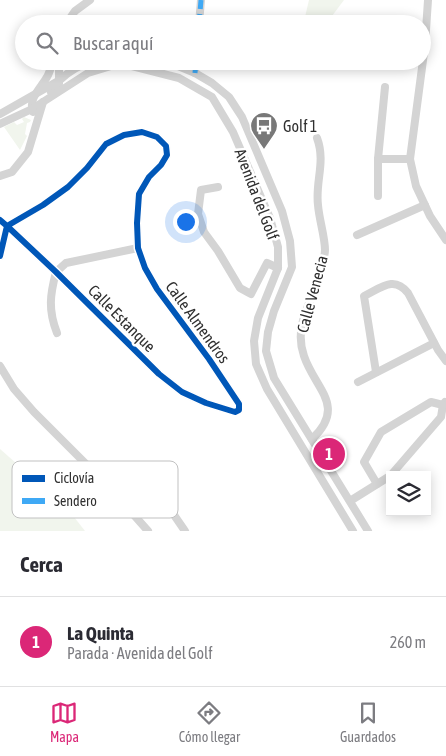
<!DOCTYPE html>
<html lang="es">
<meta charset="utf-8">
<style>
body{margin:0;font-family:"Asap Condensed",sans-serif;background:#f2f2f3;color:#2b2b33}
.controls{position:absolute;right:15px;bottom:15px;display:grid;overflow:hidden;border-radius:0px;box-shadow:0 2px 12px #0003}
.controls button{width:45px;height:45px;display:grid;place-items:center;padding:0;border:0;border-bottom:1px solid #e1e1e2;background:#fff;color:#2b2b33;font:25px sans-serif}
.you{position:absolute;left:185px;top:221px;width:18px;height:18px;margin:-12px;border:4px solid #fff;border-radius:50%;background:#1a73e8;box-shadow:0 0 0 8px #1a73e833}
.badge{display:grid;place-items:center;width:32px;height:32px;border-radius:50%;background:#db2777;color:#fff;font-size:16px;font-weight:700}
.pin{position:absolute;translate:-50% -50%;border:2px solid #fff;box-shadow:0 1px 5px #0006}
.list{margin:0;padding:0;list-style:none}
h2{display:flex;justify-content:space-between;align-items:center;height:65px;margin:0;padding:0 20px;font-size:21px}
h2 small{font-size:16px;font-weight:400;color:#7c7c81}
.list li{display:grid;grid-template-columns:32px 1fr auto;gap:15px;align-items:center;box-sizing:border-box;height:90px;padding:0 20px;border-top:1px solid #e1e1e2}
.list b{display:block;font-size:19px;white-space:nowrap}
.list p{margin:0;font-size:16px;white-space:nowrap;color:#7c7c81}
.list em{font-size:16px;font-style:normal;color:#7c7c81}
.icon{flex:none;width:28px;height:28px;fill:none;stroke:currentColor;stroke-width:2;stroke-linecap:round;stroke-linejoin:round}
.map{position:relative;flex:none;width:446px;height:531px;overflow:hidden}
.search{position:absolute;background:#fff;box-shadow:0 2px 12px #0003;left:15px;right:15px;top:15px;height:55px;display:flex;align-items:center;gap:12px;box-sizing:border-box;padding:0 18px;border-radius:28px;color:#7c7c81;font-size:19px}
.sheet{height:155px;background:#fff}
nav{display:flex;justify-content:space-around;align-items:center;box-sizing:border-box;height:70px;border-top:1px solid #e1e1e2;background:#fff;font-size:14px;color:#7c7c81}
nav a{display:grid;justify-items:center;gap:2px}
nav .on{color:#db2777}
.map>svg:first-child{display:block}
.green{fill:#f1f5ed}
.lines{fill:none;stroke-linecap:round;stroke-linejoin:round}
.minor{stroke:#d4d4d4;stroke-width:8}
.quiet{stroke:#3fa9f5;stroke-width:5;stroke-dasharray:10 5;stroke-linecap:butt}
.cycleway-casing{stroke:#fff;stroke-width:9}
.cycleway{stroke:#0057b8;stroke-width:6}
.labels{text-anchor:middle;stroke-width:5;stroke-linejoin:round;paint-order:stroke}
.poi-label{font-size:16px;fill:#303030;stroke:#fff;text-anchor:start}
.street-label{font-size:16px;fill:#303030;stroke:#fff}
.key{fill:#fff;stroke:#c1c1c1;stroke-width:1}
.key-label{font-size:14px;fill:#303030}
</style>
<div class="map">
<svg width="446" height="531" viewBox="0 0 446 531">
<rect width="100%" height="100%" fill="#fff"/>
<g class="green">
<path d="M 309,0 L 344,0 L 326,24 L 306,24 L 305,17 Z"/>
<path d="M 24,117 L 31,120 L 30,122 L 27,123 L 25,134 L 27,136 L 20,150 L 4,127 L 14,122 L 17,125 L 24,122 L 22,119 Z"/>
<path d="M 0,449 L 67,508 L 85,531 L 0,531 Z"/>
</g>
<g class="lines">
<g class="minor">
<path d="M 428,0 L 425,45 L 410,159 L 416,186 L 430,216 L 446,240"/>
<path d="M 342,22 L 344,24"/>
<path d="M 66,24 L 75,11 L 90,0"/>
<path d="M 199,24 L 201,0"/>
<path d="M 166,61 L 195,73 L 212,83 L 229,97 L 242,117 L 282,211 L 290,241 L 292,267 L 274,311 L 268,332 L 266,351 L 274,378 L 368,531"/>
<path d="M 195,73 L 196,61"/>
<path d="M 51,92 L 59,84 L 59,63"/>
<path d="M 33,112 C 28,98 41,88 47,77 C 50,72 51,66 53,61"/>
<path d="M 0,114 L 60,80 C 69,71 80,65 92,61"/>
<path d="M 0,124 L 32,109 L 88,73 L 111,66 L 132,66 L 179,78 L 212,97 L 233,132 L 270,218 L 278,247 L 278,268 L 258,318 L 254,341 L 256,364 L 267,389 L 353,531"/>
<path d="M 378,159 L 410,159"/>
<path d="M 0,176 L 12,172 L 28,152 L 43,102"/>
<path d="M 218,187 L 201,190 L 198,214 L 204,232 L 218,251 L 240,288 L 251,294 L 267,263 L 278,268"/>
<path d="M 378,196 L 378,159 L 385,87"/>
<path d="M 0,220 L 7,226 L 56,272 L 159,374 L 182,392 L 206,403 L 235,412 L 239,410 L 239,404 L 209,359 L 157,289 L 145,268 L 138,248 L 137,223 L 139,194 L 149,177 L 161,165 L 167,155 L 166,146 L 157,137 L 142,132 L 124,135 L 106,144 L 87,168 L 68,187 L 43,205 L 7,226 L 0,256"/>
<path d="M 357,235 L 425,205"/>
<path d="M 56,272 L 66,263 L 138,248"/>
<path d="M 56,272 C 50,295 48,310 57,333"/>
<path d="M 0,366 L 14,389 L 34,412 L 111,489 L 148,531"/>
<path d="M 376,372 L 364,296 C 381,288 394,275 408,293 L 438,350 L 446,361"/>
<path d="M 358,382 L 434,343"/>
<path d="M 312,439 C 347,406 315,389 304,356 C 292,322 316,298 322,265 C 323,260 325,255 325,250 C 325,237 319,219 318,205 C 315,182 326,162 317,138"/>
<path d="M 391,475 L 441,417 L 443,405 L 445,402"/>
<path d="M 377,484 L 364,462 L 381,432 L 431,402 L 443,405"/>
<path d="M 111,489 L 134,469 L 161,496 L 185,531"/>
<path d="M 350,501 L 390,476"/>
</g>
<g class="quiet">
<path d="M 199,24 L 201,0"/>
<path d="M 195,73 L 196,61"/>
</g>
<defs>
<path id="cycleway" d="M 0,220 L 7,226 L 56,272 L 159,374 L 182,392 L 206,403 L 235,412 L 239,410 L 239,404 L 209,359 L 157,289 L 145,268 L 138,248 L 137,223 L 139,194 L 149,177 L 161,165 L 167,155 L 166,146 L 157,137 L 142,132 L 124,135 L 106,144 L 87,168 L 68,187 L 43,205 L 7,226 L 0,256"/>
</defs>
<use href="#cycleway" class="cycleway-casing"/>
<use href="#cycleway" class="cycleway"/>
</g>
<defs>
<symbol id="bus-pin" viewBox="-11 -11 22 30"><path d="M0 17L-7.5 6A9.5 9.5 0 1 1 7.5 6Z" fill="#787878" stroke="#fff"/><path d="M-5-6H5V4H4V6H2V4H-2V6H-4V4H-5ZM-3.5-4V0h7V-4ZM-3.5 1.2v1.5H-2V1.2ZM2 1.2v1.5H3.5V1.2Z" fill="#fff"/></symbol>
</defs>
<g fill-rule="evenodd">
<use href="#bus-pin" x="248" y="110" width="32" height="43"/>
</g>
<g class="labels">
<g class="poi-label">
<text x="283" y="132">Golf 1</text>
</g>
<g class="street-label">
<text transform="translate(257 194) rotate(69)" y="6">Avenida del Golf</text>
<text transform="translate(312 294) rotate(-75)" y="6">Calle Venecia</text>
<text transform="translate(122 318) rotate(45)" y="6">Calle Estanque</text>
<text transform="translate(198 322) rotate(54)" y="6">Calle Almendros</text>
</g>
</g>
<rect x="12" y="461" width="166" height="57" rx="8" class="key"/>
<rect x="22" y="475" width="23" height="7" fill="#0057b8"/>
<rect x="22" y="498" width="23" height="6" fill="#3fa9f5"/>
<g class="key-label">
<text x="54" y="483">Ciclovía</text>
<text x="54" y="506">Sendero</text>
</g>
</svg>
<div class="controls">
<button><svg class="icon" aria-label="layers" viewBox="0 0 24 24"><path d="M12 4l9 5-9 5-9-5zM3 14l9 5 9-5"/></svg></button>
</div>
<div class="you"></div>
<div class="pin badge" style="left:329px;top:454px">1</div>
<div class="search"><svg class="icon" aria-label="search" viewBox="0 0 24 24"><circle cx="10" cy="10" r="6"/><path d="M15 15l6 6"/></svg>Buscar aquí</div>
</div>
<section class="sheet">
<h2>Cerca<small></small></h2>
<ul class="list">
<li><span class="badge">1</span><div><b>La Quinta</b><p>Parada · Avenida del Golf</p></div><em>260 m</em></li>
</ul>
</section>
<nav>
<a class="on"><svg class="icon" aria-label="map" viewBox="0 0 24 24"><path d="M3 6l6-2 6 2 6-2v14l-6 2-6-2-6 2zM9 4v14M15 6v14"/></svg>Mapa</a>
<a><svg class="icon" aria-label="directions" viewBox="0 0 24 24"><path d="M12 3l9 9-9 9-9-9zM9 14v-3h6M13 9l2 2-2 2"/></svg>Cómo llegar</a>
<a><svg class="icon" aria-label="saved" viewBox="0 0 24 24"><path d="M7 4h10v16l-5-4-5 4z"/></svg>Guardados</a>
</nav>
